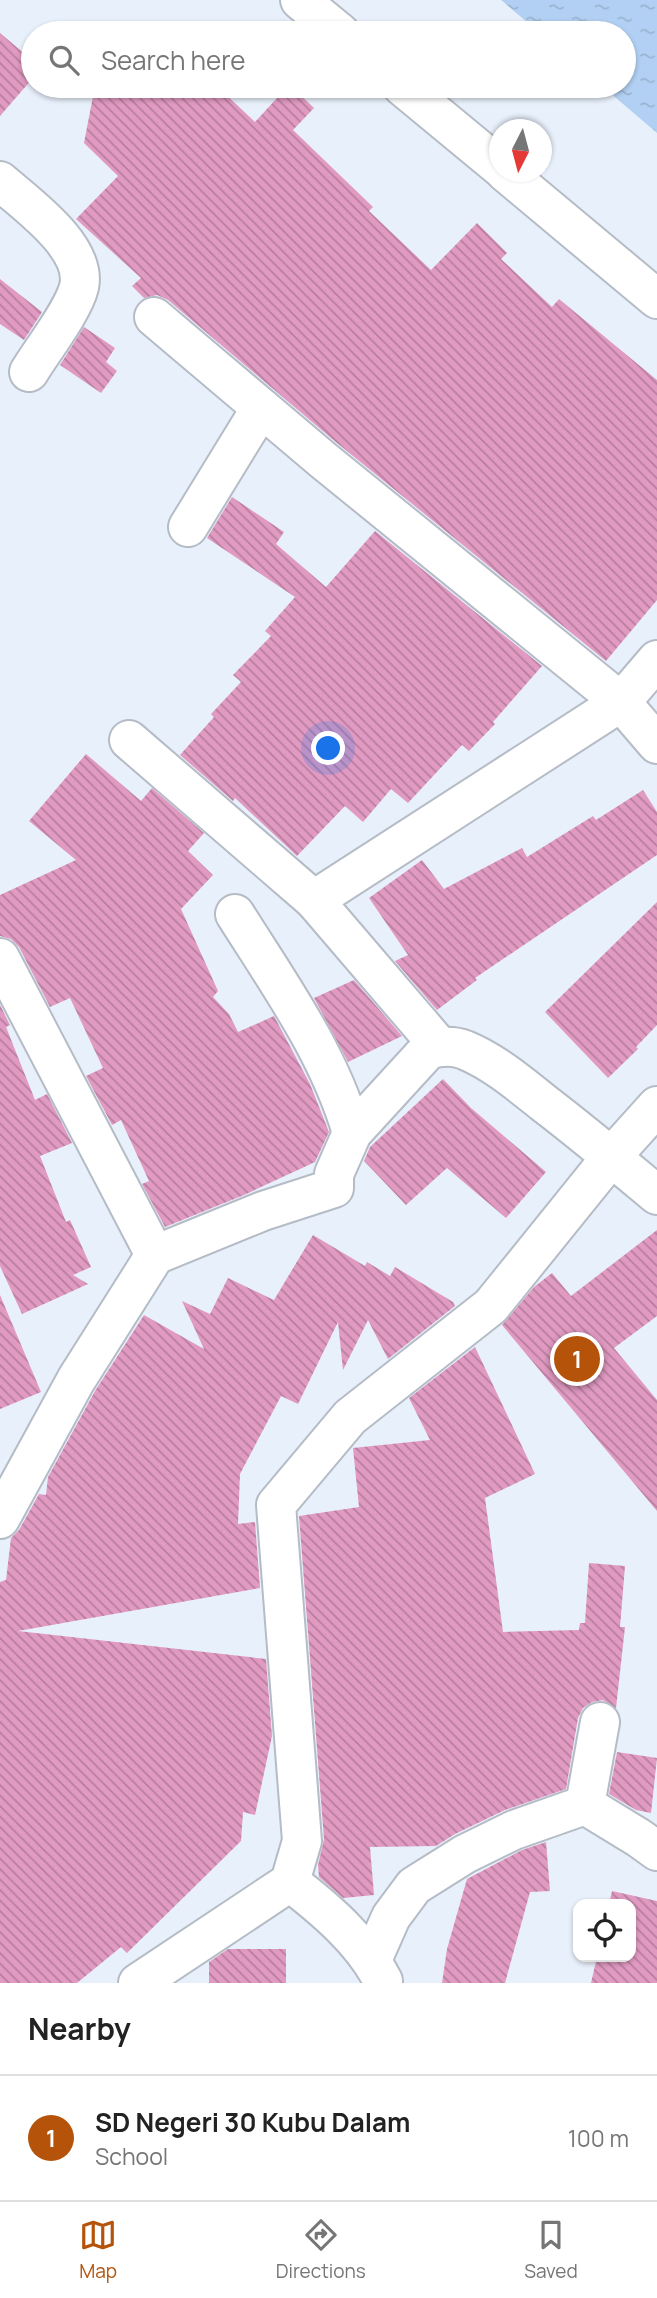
<!DOCTYPE html>
<style>
body{margin:0;font-family:Manrope,sans-serif;background:#f2f2f2;color:#222}
.controls{position:absolute;right:21px;bottom:21px;display:grid;overflow:hidden;border-radius:14px;box-shadow:0 2px 5px #0004}
.controls button{width:63px;height:63px;display:grid;place-items:center;padding:0;border:0;border-bottom:2px solid #e0e0e0;background:#fff;color:#222;font:35px sans-serif}
.compass{position:absolute;left:489px;top:119px;width:63px;height:63px;border-radius:50%;background:#fff;box-shadow:0 2px 5px #0004;rotate:186deg}
.you{position:absolute;left:329px;top:749px;width:24px;height:24px;margin:-18px;border:5px solid #fff;border-radius:50%;background:#1a73e8;box-shadow:0 0 0 10px #1a73e833}
.badge{display:grid;place-items:center;width:46px;height:46px;border-radius:50%;background:#b45309;color:#fff;font-size:23px;font-weight:700}
.pin{position:absolute;translate:-50% -50%;border:4px solid #fff;box-shadow:0 2px 7px #0006}
.list{margin:0;padding:0;list-style:none}
h2{display:flex;justify-content:space-between;align-items:center;height:91px;margin:0;padding:0 28px;font-size:30px}
h2 small{font-size:23px;font-weight:400;color:#767676}
.list li{display:grid;grid-template-columns:46px 1fr auto;gap:21px;align-items:center;box-sizing:border-box;height:126px;padding:0 28px;border-top:2px solid #e0e0e0}
.list b{display:block;font-size:26px;white-space:nowrap}
.list p{margin:0;font-size:23px;white-space:nowrap;color:#767676}
.list em{font-size:23px;font-style:normal;color:#767676}
.icon{flex:none;width:38px;height:38px;fill:none;stroke:currentColor;stroke-width:2;stroke-linecap:round;stroke-linejoin:round}
.map{position:relative;flex:none;width:657px;height:1983px;overflow:hidden}
.search{position:absolute;background:#fff;box-shadow:0 2px 5px #0004;left:21px;right:21px;top:21px;height:77px;display:flex;align-items:center;gap:18px;box-sizing:border-box;padding:0 24px;border-radius:38px;color:#767676;font-size:26px}
.sheet{height:217px;background:#fff}
nav{display:flex;justify-content:space-around;align-items:center;box-sizing:border-box;height:98px;border-top:2px solid #e0e0e0;background:#fff;font-size:19px;color:#767676}
nav a{display:grid;justify-items:center;gap:4px}
nav .on{color:#b45309}
.map>svg:first-child{display:block}
.water{fill:url(#water-ripples)}
.building{fill:url(#building-back-hatch)}
.lines{fill:none;stroke-linecap:round;stroke-linejoin:round}
.minor-casing{stroke:#b5bcc6;stroke-width:42}
.minor{stroke:#fff;stroke-width:38}
</style>
<div class="map">
<svg width="657" height="1983" viewBox="0 0 657 1983">
<defs>
<pattern id="water-ripples" width="26" height="14" patternUnits="userSpaceOnUse" patternTransform="scale(1.75)"><rect width="26" height="14" fill="#b2d0f3"/><path d="M2 4q2-2 4 0t4 0M15 11q2-2 4 0t4 0" fill="none" stroke="#99b3d1"/></pattern>
<pattern id="building-back-hatch" width="6" height="6" patternUnits="userSpaceOnUse" patternTransform="scale(1.75)"><rect width="6" height="6" fill="#e19ac2"/><path d="M-1 5l2 2M0 0l6 6M5-1l2 2" fill="none" stroke="#b77e9e"/></pattern>
</defs>
<rect width="100%" height="100%" fill="#e8f0fb"/>
<path class="water" d="M 501,0 L 657,0 L 657,133 L 602,86 L 624,86 L 624,33 L 540,33 Z"/>
<g class="building">
<path d="M 0,33 L 33,61 L 33,78 L 0,116 Z"/>
<path d="M 95,86 L 217,86 L 255,122 L 288,86 L 291,86 L 314,108 L 293,130 L 373,207 L 369,211 L 431,270 L 477,223 L 507,253 L 501,259 L 552,307 L 559,299 L 657,380 L 657,600 L 606,661 L 337,443 L 168,300 L 157,295 L 144,298 L 132,286 L 141,278 L 76,219 L 118,176 L 84,143 Z"/>
<path d="M 0,279 L 42,312 L 24,340 L 0,324 Z"/>
<path d="M 84,327 L 115,348 L 106,362 L 117,371 L 101,393 L 60,365 Z"/>
<path d="M 232,497 L 284,532 L 276,544 L 326,587 L 375,531 L 542,666 L 493,722 L 495,724 L 469,751 L 462,745 L 408,803 L 391,789 L 363,822 L 345,806 L 297,856 L 235,798 L 233,801 L 180,755 L 214,717 L 211,714 L 241,682 L 233,675 L 271,636 L 265,631 L 295,597 L 207,538 Z"/>
<path d="M 86,754 L 141,801 L 152,788 L 204,833 L 188,851 L 213,875 L 181,909 L 218,991 L 213,997 L 229,1014 L 238,1032 L 274,1016 L 310,1084 L 329,1132 L 315,1162 L 244,1195 L 165,1227 L 142,1184 L 149,1181 L 121,1120 L 112,1125 L 86,1076 L 103,1068 L 70,998 L 50,1007 L 19,947 L 11,939 L 0,936 L 0,895 L 76,860 L 29,821 Z"/>
<path d="M 643,790 L 657,812 L 657,855 L 475,978 L 477,980 L 437,1010 L 395,961 L 408,955 L 369,898 L 422,860 L 444,889 L 522,848 L 527,857 L 593,816 L 596,820 Z"/>
<path d="M 657,902 L 657,1025 L 636,1047 L 638,1049 L 608,1078 L 545,1012 Z"/>
<path d="M 354,980 L 402,1036 L 348,1062 L 314,998 Z"/>
<path d="M 0,1005 L 10,1025 L 6,1027 L 35,1100 L 47,1094 L 72,1143 L 40,1156 L 66,1222 L 70,1220 L 91,1267 L 73,1275 L 88,1284 L 22,1314 L 0,1266 Z"/>
<path d="M 443,1079 L 471,1108 L 546,1172 L 506,1218 L 447,1168 L 406,1205 L 364,1161 L 370,1147 Z"/>
<path d="M 657,1230 L 657,1316 L 614,1348 L 657,1400 L 657,1511 L 502,1325 L 534,1287 L 552,1273 L 571,1296 Z"/>
<path d="M 313,1235 L 365,1266 L 367,1262 L 390,1276 L 395,1267 L 453,1302 L 455,1306 L 388,1359 L 368,1320 L 343,1370 L 338,1322 L 298,1404 L 281,1396 L 240,1474 L 238,1524 L 255,1522 L 260,1588 L 18,1631 L 266,1659 L 272,1736 L 255,1815 L 243,1812 L 241,1841 L 127,1953 L 121,1947 L 77,1983 L 0,1983 L 0,1582 L 6,1580 L 11,1538 L 19,1530 L 39,1494 L 46,1495 L 48,1477 L 95,1391 L 144,1315 L 204,1349 L 182,1301 L 210,1314 L 228,1278 L 274,1300 Z"/>
<path d="M 0,1295 L 41,1392 L 0,1409 Z"/>
<path d="M 475,1347 L 535,1474 L 485,1498 L 503,1632 L 579,1630 L 580,1623 L 585,1623 L 589,1563 L 625,1566 L 620,1627 L 625,1627 L 616,1708 L 603,1700 L 592,1702 L 583,1708 L 578,1718 L 566,1789 L 505,1810 L 455,1834 L 436,1846 L 370,1847 L 374,1895 L 343,1898 L 319,1877 L 318,1865 L 324,1839 L 299,1516 L 359,1507 L 353,1448 L 430,1440 L 409,1398 Z"/>
<path d="M 617,1752 L 657,1758 L 651,1813 L 636,1810 L 609,1794 Z"/>
<path d="M 546,1842 L 550,1891 L 530,1892 L 505,1983 L 442,1983 L 447,1949 L 467,1879 L 522,1850 Z"/>
<path d="M 612,1891 L 657,1901 L 657,1983 L 591,1983 L 597,1957 L 631,1957 L 631,1904 L 609,1904 Z"/>
<path d="M 228,1949 L 286,1949 L 286,1983 L 209,1983 L 209,1962 Z"/>
</g>
<g class="lines">
<defs>
<g id="minor">
<path d="M 300,0 L 340,33"/>
<path d="M 402,86 L 500,167"/>
<path d="M 505,172 L 657,299"/>
<path d="M 0,181 C 26,204 88,247 79,287 C 73,311 43,349 29,372"/>
<path d="M 154,317 L 323,460 L 621,702 L 657,744"/>
<path d="M 188,527 L 261,408"/>
<path d="M 129,740 L 314,900 L 621,702 L 657,660"/>
<path d="M 314,900 L 439,1046"/>
<path d="M 235,914 C 279,984 329,1053 352,1133"/>
<path d="M 0,958 L 155,1255"/>
<path d="M 0,1519 L 76,1380 L 155,1255 L 263,1211 L 334,1188 L 334,1174 L 352,1133 L 428,1050 C 441,1046 452,1045 465,1050 C 494,1062 520,1084 545,1104 C 583,1133 620,1164 657,1195"/>
<path d="M 585,1805 L 600,1722"/>
<path d="M 290,1882 C 325,1909 363,1941 383,1981"/>
<path d="M 372,1960 L 391,1917 L 414,1886 L 465,1854 L 514,1830 L 585,1805 L 639,1838 L 657,1851"/>
<path d="M 138,1983 L 290,1882 L 302,1841 L 276,1505 L 350,1417 L 491,1306 L 612,1156 L 657,1106"/>
</g>
</defs>
<use href="#minor" class="minor-casing"/>
<use href="#minor" class="minor"/>
</g>
</svg>
<div class="controls">
<button><svg class="icon" aria-label="locate" viewBox="0 0 24 24"><circle cx="12" cy="12" r="6"/><path d="M12 2v4M12 18v4M2 12h4M18 12h4"/></svg></button>
</div>
<svg class="compass" viewBox="-18 -18 36 36"><path d="M0-13l5 13h-10z" fill="#e53935"/><path d="M0 13l5-13h-10z" fill="#767676"/></svg>
<div class="you"></div>
<div class="pin badge" style="left:577px;top:1359px">1</div>
<div class="search"><svg class="icon" aria-label="search" viewBox="0 0 24 24"><circle cx="10" cy="10" r="6"/><path d="M15 15l6 6"/></svg>Search here</div>
</div>
<section class="sheet">
<h2>Nearby<small></small></h2>
<ul class="list">
<li><span class="badge">1</span><div><b>SD Negeri 30 Kubu Dalam</b><p>School</p></div><em>100 m</em></li>
</ul>
</section>
<nav>
<a class="on"><svg class="icon" aria-label="map" viewBox="0 0 24 24"><path d="M3 6l6-2 6 2 6-2v14l-6 2-6-2-6 2zM9 4v14M15 6v14"/></svg>Map</a>
<a><svg class="icon" aria-label="directions" viewBox="0 0 24 24"><path d="M12 3l9 9-9 9-9-9zM9 14v-3h6M13 9l2 2-2 2"/></svg>Directions</a>
<a><svg class="icon" aria-label="saved" viewBox="0 0 24 24"><path d="M7 4h10v16l-5-4-5 4z"/></svg>Saved</a>
</nav>
